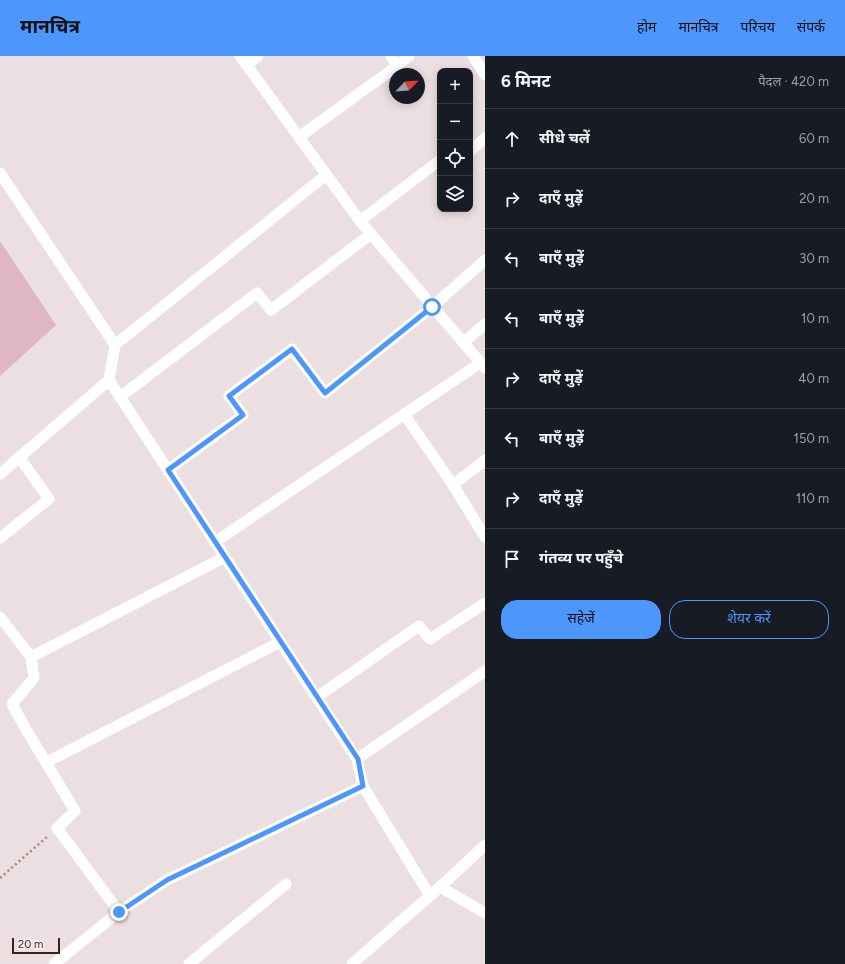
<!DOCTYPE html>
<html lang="hi">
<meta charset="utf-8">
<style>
body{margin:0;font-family:Figtree,"Noto Sans Devanagari",sans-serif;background:#20242c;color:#f1f3f6}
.controls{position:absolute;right:12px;top:12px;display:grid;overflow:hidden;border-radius:8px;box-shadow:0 2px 10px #0003}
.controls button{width:36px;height:36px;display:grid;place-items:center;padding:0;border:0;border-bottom:1px solid #363941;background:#171b24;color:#f1f3f6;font:20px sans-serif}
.compass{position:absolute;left:389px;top:12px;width:36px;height:36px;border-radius:50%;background:#171b24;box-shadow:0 2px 10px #0003;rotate:65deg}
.scale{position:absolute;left:12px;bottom:10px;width:48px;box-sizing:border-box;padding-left:4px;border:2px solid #3d211f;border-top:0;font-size:11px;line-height:14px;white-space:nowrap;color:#3d211f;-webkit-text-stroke:3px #f8f0f1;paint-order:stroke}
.stop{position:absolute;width:12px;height:12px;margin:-9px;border:3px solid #4d97fc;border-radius:50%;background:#fff}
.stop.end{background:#4d97fc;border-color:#fff;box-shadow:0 1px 4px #0008}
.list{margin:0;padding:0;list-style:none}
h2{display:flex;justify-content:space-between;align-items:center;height:52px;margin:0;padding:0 16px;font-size:17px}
h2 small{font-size:13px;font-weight:400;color:#9ea1a6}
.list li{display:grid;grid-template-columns:26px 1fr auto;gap:12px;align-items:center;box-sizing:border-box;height:60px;padding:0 16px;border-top:1px solid #363941}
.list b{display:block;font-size:15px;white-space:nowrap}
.list em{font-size:13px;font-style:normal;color:#9ea1a6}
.actions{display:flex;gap:8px;padding:12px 16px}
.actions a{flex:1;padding:9px 0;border:1px solid #4d97fc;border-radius:16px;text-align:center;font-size:14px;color:#4d97fc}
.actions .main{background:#4d97fc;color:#111}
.icon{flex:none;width:22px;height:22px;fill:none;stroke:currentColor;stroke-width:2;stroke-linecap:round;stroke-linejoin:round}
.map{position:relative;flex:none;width:485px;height:908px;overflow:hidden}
header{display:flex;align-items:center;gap:24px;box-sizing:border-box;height:56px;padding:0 20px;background:#4d97fc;color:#111}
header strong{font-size:19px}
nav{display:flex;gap:22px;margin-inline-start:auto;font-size:14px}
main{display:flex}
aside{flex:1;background:#171b24}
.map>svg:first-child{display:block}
.green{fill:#dfb6c6}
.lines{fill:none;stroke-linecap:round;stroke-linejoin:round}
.path{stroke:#b27e7d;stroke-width:2.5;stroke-dasharray:2 3;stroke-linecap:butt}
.minor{stroke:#fff;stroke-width:11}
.tertiary{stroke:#fff;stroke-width:11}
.route{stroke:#4d97fc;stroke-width:5}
</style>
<header>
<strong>मानचित्र</strong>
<nav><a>होम</a><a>मानचित्र</a><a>परिचय</a><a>संपर्क</a></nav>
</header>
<main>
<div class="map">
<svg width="485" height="908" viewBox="0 0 485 908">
<rect width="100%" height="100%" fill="#ecdfe1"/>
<path class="green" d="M 0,185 L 56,269 L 0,320 Z"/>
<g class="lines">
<path class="path" d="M 0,822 L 47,781"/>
<g class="minor">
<path d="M 240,0 L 360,165 L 485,312"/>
<path d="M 391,0 L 397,10 L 409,0"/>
<path d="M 473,0 L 485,19"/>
<path d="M 247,9 L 258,0"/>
<path d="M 299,81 L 397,10"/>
<path d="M 470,95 L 485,82"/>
<path d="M 0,117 L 115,289"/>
<path d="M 360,165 L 440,104"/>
<path d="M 463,287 L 485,268"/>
<path d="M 120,341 L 257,237 L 271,254 L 371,178"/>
<path d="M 404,358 L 453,429"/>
<path d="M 485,404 L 453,429 L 485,481"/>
<path d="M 168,414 L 243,359 L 229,340 L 292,293 L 325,337 L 432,251 L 485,204"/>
<path d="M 0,418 L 109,324 L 357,703 L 363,730 L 430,840"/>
<path d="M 0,482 L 49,443 L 19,401"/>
<path d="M 215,486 L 480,307"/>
<path d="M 0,561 L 31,601 L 34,622 L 12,648 L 27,675 L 75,755 L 57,772 L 119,856 L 54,908"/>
<path d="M 31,601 L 225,501"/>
<path d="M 317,641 L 419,570 L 430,583 L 485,547"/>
<path d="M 357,703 L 485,615"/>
<path d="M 47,706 L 280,586"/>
<path d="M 440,831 L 485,789"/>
<path d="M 119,856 L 167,824 L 363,730"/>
<path d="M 189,908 L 286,828"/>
<path d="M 352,908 L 440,831 L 485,857"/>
</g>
<path class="tertiary" d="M 109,324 L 115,289 L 326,119"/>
</g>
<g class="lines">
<path class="route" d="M 119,856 L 167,824 L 363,730 L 358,703 L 168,414 L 243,359 L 229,340 L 292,293 L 325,337 L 432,251"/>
</g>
</svg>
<div class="controls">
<button>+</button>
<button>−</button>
<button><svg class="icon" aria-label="locate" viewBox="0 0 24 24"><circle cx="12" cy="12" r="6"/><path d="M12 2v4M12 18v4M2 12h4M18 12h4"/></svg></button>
<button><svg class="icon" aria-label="layers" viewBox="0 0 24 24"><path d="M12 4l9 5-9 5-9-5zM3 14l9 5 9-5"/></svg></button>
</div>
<svg class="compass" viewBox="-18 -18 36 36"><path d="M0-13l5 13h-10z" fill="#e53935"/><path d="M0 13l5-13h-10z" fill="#9ea1a6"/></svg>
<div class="scale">20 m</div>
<div class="stop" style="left:432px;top:251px"></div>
<div class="stop end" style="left:119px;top:856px"></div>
</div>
<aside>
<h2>6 मिनट<small>पैदल · 420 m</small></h2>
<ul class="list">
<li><svg class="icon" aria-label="ahead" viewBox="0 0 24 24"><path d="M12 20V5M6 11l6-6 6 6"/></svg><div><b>सीधे चलें</b></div><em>60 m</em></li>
<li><svg class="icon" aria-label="right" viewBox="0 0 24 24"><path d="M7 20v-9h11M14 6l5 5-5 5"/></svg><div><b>दाएँ मुड़ें</b></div><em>20 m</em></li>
<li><svg class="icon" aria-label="left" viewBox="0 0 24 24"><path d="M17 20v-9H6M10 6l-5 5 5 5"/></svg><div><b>बाएँ मुड़ें</b></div><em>30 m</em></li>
<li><svg class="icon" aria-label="left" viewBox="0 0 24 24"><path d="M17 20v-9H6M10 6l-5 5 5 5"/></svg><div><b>बाएँ मुड़ें</b></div><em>10 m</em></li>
<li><svg class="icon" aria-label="right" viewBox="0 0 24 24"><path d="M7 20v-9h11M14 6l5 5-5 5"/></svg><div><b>दाएँ मुड़ें</b></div><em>40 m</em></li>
<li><svg class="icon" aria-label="left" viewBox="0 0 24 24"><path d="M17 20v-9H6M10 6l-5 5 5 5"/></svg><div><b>बाएँ मुड़ें</b></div><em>150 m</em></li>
<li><svg class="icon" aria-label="right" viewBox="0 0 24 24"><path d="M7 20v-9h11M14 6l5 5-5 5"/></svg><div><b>दाएँ मुड़ें</b></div><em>110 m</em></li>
<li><svg class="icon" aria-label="arrive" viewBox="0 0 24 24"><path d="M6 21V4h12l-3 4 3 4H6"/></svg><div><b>गंतव्य पर पहुँचे</b></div></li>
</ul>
<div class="actions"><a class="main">सहेजें</a><a>शेयर करें</a></div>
</aside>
</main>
